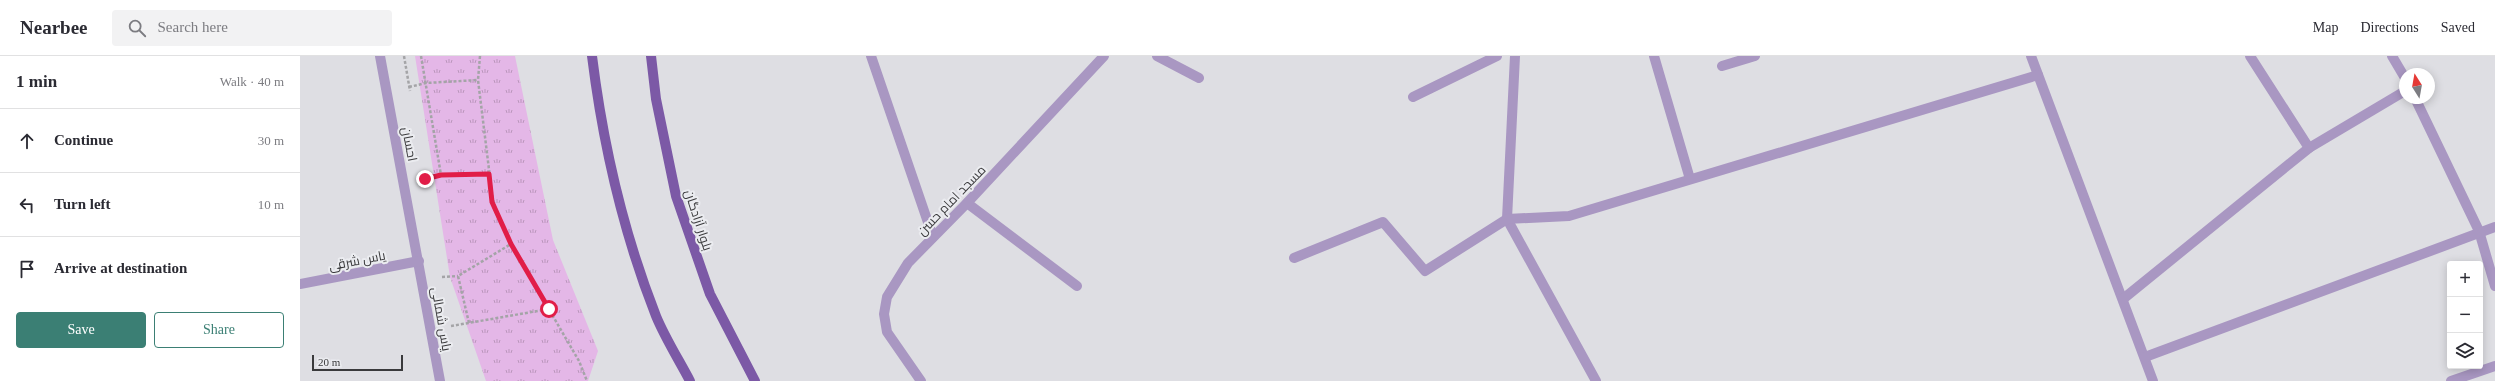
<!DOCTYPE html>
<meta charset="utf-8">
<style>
body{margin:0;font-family:"Times New Roman",Cairo,serif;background:#f2f2f3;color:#2b2b33}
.controls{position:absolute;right:12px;bottom:12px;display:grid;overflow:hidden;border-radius:4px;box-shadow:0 2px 10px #0003}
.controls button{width:36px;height:36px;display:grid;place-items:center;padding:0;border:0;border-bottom:1px solid #e1e1e2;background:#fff;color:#2b2b33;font:20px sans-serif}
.compass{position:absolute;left:2099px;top:12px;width:36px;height:36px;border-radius:50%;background:#fff;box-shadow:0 2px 10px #0003;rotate:349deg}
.scale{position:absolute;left:12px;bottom:10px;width:91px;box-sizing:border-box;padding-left:4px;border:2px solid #3a3a3c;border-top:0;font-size:11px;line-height:14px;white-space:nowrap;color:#3a3a3c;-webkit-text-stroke:3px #ebecf0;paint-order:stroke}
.stop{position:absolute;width:12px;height:12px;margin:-9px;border:3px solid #e11d48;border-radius:50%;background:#fff}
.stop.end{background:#e11d48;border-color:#fff;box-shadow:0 1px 4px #0008}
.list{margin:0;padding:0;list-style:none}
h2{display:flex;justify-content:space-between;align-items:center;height:52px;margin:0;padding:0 16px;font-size:17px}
h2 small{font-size:13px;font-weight:400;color:#7c7c81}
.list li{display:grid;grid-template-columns:26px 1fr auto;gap:12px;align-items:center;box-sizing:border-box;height:64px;padding:0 16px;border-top:1px solid #e1e1e2}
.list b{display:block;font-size:15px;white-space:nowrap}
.list em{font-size:13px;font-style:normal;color:#7c7c81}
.actions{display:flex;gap:8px;padding:12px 16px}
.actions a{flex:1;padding:9px 0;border:1px solid #3b7f74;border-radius:4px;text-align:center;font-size:14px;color:#3b7f74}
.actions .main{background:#3b7f74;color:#fff}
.icon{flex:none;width:22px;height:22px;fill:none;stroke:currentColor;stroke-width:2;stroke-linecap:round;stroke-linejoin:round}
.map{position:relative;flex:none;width:2195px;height:325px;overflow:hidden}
header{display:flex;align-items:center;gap:24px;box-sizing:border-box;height:56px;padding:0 20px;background:#fff;border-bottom:1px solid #e1e1e2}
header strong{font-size:19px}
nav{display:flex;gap:22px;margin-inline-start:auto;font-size:14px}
.search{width:280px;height:36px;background:#f2f2f3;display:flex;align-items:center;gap:10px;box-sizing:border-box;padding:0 14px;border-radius:4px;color:#7c7c81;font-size:15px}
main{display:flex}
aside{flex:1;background:#fff}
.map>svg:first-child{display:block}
.park{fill:url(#park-tufts)}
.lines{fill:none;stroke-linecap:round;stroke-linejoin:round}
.path{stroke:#a4a4a7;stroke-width:2.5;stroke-dasharray:3 2;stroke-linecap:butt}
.street{stroke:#a997c2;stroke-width:10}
.primary{stroke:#7c59a6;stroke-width:10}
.route{stroke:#e11d48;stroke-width:5}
.labels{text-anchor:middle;stroke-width:4;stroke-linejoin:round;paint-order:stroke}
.street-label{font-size:13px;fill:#3a3a3c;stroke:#ebecf0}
</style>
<header>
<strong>Nearbee</strong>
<div class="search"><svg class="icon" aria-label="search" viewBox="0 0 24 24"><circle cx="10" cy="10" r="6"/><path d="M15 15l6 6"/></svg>Search here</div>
<nav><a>Map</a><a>Directions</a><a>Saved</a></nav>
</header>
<main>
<aside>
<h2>1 min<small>Walk · 40 m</small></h2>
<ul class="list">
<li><svg class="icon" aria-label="ahead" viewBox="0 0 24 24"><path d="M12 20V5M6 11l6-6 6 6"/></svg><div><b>Continue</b></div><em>30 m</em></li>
<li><svg class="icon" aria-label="left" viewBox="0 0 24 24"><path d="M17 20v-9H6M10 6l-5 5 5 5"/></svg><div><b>Turn left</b></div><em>10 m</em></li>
<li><svg class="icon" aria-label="arrive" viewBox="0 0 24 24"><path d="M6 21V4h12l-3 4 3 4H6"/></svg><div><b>Arrive at destination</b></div></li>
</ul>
<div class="actions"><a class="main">Save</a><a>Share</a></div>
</aside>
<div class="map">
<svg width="2195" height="325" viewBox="0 0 2195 325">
<defs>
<pattern id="park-tufts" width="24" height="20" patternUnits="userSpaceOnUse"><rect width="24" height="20" fill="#e4b7e7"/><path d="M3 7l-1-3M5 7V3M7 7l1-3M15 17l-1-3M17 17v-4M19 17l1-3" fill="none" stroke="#ba96bc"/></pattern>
</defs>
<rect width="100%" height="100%" fill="#dedee3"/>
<path class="park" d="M 115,0 L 215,0 L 253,184 L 298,295 L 288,325 L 186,325 L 150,221 Z"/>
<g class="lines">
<g class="path">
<path d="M 104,0 L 110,35"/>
<path d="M 121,0 L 141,119"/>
<path d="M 180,0 L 178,24 L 193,146 L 211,188 L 279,305 L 287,325"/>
<path d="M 109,31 L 126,27 L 178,24"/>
<path d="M 125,123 L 141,119 L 189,118"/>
<path d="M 142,221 L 158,220"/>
<path d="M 169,267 L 158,220 L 211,188"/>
<path d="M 151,270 L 249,253"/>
</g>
<g class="street">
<path d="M 80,0 L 140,325"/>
<path d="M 571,0 L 633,181"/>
<path d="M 857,0 L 899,22"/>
<path d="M 1215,0 L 1207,163 L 1296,325"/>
<path d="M 1354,0 L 1390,123"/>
<path d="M 1731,0 L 1853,325"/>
<path d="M 2092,0 L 2105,22"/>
<path d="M 1422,10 L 1455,0"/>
<path d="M 1113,41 L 1197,0"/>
<path d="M 2115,42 L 2179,175 L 2195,230"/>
<path d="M 2009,92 L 2105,35"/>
<path d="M 667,147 L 777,230"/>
<path d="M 994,202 L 1083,166 L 1125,215 L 1207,163 L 1269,160 L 1738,19"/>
<path d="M 0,228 L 119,205"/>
<path d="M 1823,243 L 2009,92 L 1950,0"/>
<path d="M 1845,301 L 2195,171"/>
<path d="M 621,325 L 587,276 L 584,258 L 587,241 L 608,207 L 667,147 L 804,0"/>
<path d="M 2151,325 L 2195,310"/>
</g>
<g class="primary">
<path d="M 292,0 C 303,89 323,176 356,260 C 365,282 379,304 390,325"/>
<path d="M 351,0 L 356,43 L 376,140 L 410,238 L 455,325"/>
</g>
</g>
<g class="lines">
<path class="route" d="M 125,123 L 141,119 L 189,118 L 192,146 L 211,188 L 249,253"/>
</g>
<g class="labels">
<g class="street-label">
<text transform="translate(110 88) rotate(79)" y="5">احسان</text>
<text transform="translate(651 144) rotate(-46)" y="5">مسجد امام حسن</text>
<text transform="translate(399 164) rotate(72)" y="5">بلوار آزادگان</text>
<text transform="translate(57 204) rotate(-11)" y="5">یاس شرقی</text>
<text transform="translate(142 263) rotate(80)" y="5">یاس شمالی</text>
</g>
</g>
</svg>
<div class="controls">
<button>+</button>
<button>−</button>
<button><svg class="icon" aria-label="layers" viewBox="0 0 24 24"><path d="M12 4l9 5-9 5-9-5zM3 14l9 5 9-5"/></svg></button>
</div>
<svg class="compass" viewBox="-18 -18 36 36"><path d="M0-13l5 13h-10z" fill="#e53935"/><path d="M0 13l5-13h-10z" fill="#7c7c81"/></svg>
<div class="scale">20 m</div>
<div class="stop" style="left:249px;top:253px"></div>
<div class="stop end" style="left:125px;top:123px"></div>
</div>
</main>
